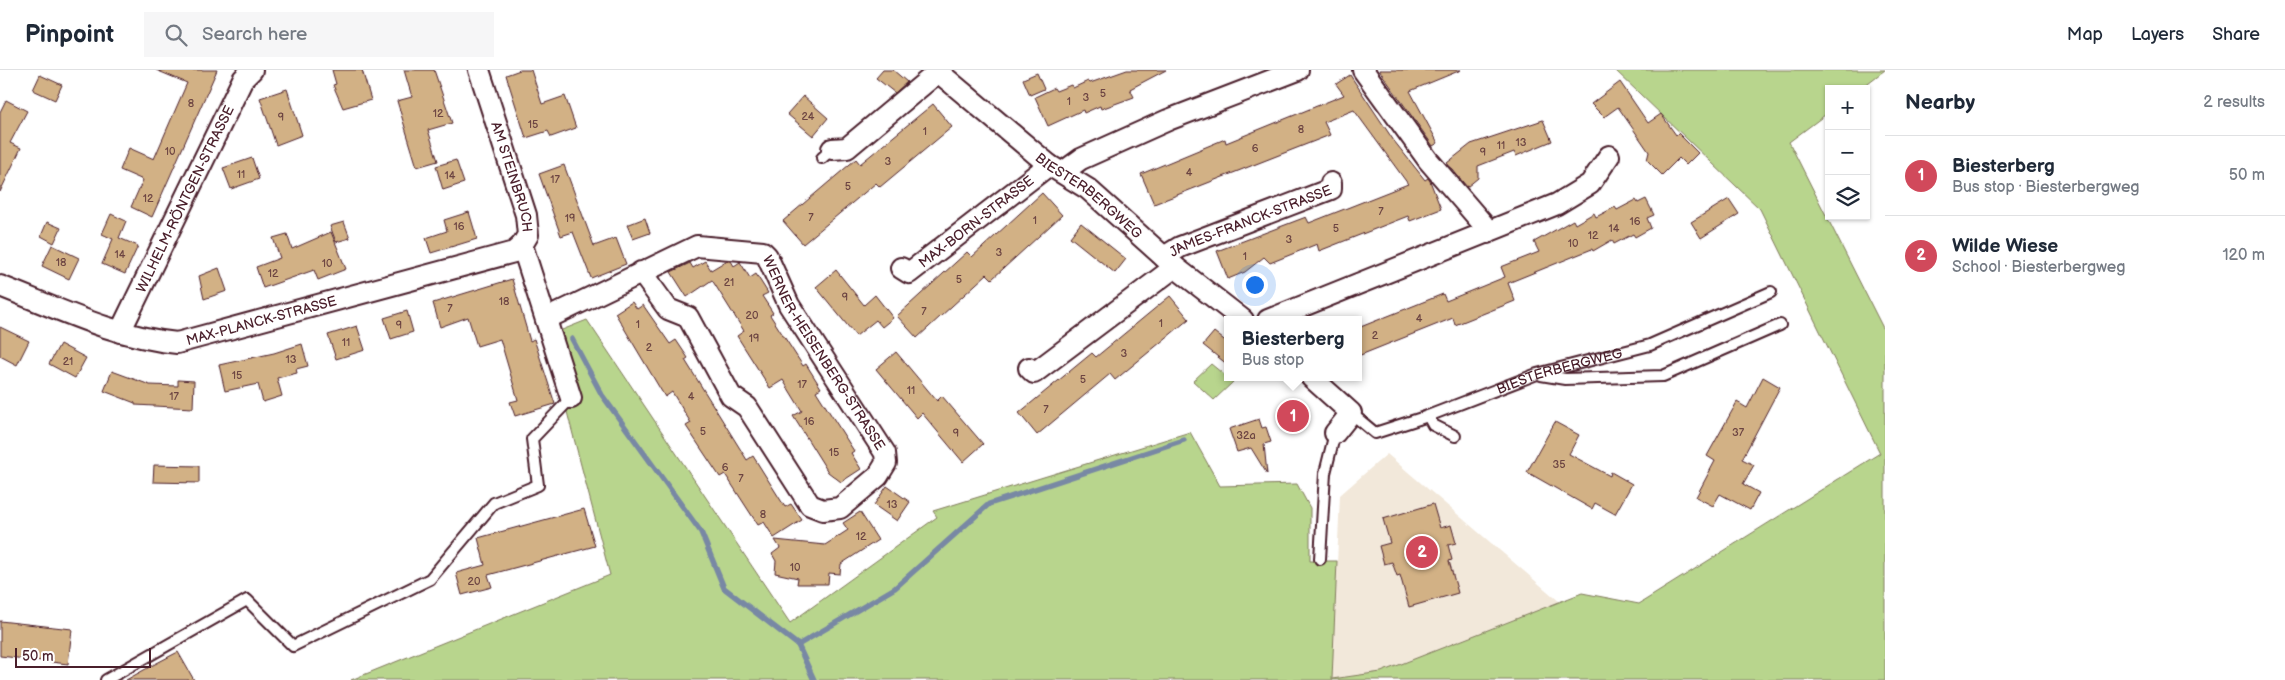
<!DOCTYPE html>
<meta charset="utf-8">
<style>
body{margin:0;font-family:"Balsamiq Sans",sans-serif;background:#f6f6f7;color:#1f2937}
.controls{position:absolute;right:15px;top:15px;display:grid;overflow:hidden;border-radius:0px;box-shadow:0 1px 4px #0004}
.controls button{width:45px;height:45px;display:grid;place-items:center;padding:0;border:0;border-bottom:1px solid #e0e1e3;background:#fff;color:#1f2937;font:25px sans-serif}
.scale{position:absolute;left:15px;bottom:12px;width:136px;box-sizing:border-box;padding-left:5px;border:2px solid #4a1f2b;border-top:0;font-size:14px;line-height:18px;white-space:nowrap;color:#4a1f2b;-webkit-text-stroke:4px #fff;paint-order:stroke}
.you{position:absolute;left:1254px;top:214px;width:18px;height:18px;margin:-12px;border:4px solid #fff;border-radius:50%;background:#1a73e8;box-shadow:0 0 0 8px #1a73e833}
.badge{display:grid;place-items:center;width:32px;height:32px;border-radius:50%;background:#d1495b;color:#fff;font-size:16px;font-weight:700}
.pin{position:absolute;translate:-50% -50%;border:2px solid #fff;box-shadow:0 1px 5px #0006}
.popup{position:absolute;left:1224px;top:246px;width:138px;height:65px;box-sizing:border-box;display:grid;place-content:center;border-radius:0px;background:#fff;filter:drop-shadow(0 1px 4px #0005);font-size:16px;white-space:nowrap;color:#747a83}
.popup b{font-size:19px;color:#1f2937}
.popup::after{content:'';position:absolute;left:50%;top:100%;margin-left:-10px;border:10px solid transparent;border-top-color:#fff}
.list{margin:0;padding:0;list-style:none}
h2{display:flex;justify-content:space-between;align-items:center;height:65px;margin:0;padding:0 20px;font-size:21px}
h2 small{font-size:16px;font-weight:400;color:#747a83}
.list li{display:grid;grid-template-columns:32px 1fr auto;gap:15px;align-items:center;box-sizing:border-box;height:80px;padding:0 20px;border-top:1px solid #e0e1e3}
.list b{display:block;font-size:19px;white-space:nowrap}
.list p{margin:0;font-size:16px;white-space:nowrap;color:#747a83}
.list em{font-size:16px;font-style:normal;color:#747a83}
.icon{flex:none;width:28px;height:28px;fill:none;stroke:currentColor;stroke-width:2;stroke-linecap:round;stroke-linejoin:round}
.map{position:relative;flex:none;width:1885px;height:610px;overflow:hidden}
header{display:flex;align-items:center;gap:30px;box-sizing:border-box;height:70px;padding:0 25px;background:#fff;border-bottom:1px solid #e0e1e3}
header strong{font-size:24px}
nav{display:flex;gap:28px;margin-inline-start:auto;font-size:18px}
.search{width:350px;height:45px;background:#f6f6f7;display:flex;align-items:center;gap:12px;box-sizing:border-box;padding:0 18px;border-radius:0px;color:#747a83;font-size:19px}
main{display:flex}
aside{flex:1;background:#fff}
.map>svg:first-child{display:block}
.built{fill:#f2e8da}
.green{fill:#b8d58d;stroke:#817a5c}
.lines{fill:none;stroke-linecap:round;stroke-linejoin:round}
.stream{stroke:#7888a4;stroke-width:5.5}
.building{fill:#d2b185;stroke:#4a1f2b}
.lane-casing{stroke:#4a1f2b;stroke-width:14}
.street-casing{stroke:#4a1f2b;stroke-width:24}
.lane{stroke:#fff;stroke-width:10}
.street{stroke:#fff;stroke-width:20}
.labels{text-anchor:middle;stroke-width:4.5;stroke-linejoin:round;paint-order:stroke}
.number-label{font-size:11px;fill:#6c4442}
.street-label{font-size:14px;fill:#4a1f2b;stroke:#fff}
</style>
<header>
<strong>Pinpoint</strong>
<div class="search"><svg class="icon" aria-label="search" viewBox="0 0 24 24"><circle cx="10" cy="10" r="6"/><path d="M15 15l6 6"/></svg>Search here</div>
<nav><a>Map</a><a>Layers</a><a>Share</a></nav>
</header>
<main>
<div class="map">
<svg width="1885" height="610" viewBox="0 0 1885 610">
<rect width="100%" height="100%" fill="#fff"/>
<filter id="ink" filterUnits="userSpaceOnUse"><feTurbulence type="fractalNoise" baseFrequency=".02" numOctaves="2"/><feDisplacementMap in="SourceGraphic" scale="10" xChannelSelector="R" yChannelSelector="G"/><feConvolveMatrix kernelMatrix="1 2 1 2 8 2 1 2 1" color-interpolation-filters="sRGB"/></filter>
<g filter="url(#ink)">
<path class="built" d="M 1387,384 L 1560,532 L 1381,602 L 1332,609 L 1340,425 Z"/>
<g class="green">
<path d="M 1615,0 L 1885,0 L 1860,19 L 1829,19 L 1829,42 L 1789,72 L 1885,262 L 1885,610 L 351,610 L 610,505 L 547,266 L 587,250 L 790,553 L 937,447 L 933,441 L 1190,362 L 1220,416 L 1297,414 L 1310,438 L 1310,491 L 1337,491 L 1332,609 L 1381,602 L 1582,523 L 1639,534 L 1880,383 L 1760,139 Z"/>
<path d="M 1211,294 L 1233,312 L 1214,330 L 1193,311 Z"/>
</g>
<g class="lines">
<g class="stream">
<path d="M 572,269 L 602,325 L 701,462 L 724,518 L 798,575 L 814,610"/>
<path d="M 798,575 L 895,518 L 989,434 L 1184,370"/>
</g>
</g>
<g class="building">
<path d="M 156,0 L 217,0 L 152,147 L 131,137 L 143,110 L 120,100 L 129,78 L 154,89 L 187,13 Z"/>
<path d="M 332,0 L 362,0 L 371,30 L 343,38 L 333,15 L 336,14 Z"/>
<path d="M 404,0 L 434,0 L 452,53 L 428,60 L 438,91 L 417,97 L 397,31 L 412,27 Z"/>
<path d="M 520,0 L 531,0 L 542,34 L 565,26 L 576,58 L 551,67 L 548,61 L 526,68 L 506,5 Z"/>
<path d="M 883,0 L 893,0 L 907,12 L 895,23 L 876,8 Z"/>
<path d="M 1127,0 L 1166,0 L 1130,19 L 1134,27 L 1101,39 L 1100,36 L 1084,43 L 1083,40 L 1048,56 L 1035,27 L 1054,18 L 1056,21 L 1071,15 L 1073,18 L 1088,11 L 1090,13 Z"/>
<path d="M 1379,0 L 1461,0 L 1410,21 L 1438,73 L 1433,76 Z"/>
<path d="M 1037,3 L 1044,19 L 1030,25 L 1023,9 Z"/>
<path d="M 40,5 L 62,15 L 55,30 L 33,20 Z"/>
<path d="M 1350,5 L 1394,71 L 1425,110 L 1428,108 L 1430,111 L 1441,139 L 1410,151 L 1408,146 L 1319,181 L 1317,174 L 1270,193 L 1264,187 L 1245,202 L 1228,209 L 1217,181 L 1306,147 L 1309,153 L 1408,114 L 1354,40 L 1324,52 L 1330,65 L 1154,134 L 1141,104 L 1225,69 L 1226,73 L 1344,25 L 1336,14 Z"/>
<path d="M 1620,12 L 1648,53 L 1661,44 L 1676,65 L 1678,63 L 1698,83 L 1686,95 L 1679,88 L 1662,105 L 1647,90 L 1649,82 L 1618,37 L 1604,47 L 1591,34 Z"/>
<path d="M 287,19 L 302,65 L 276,75 L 260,28 Z"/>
<path d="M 803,26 L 828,48 L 813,66 L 787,44 Z"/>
<path d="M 6,30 L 27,41 L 10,73 L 21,78 L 0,122 L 0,42 Z"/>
<path d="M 933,34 L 952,57 L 880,117 L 876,113 L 803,174 L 783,151 L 856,89 L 860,94 Z"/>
<path d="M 1543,50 L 1552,71 L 1516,86 L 1514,82 L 1478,96 L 1478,108 L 1467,117 L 1447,93 L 1471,74 Z"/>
<path d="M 252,88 L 259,109 L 231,119 L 223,98 Z"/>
<path d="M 456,90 L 464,113 L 443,120 L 436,96 Z"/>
<path d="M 564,95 L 594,176 L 616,168 L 626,194 L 591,208 L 573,162 L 561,166 L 539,104 Z"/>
<path d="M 1042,123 L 1062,145 L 992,209 L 987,204 L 917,268 L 897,246 L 967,182 L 972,187 Z"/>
<path d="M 1646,129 L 1654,145 L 1647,148 L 1651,158 L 1635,167 L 1633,164 L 1614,174 L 1612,170 L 1593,181 L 1592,179 L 1508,213 L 1515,231 L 1455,255 L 1453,248 L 1358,286 L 1358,258 L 1443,224 L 1446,231 L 1505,207 L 1501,197 L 1539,182 L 1534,172 L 1573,150 L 1575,154 L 1594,143 L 1596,147 L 1615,137 L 1617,140 L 1636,130 L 1638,133 Z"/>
<path d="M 1729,129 L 1739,144 L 1701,168 L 1691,152 Z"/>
<path d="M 469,142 L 477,169 L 431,183 L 426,168 L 447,161 L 444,150 Z"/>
<path d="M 111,144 L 126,151 L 119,168 L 138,176 L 125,204 L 102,194 L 113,169 L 102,164 Z"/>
<path d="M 645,148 L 650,163 L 633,169 L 627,155 Z"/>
<path d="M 47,152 L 61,158 L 54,173 L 41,166 Z"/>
<path d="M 344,152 L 350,168 L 336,172 L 330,156 Z"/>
<path d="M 1081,153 L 1126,189 L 1115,203 L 1070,167 Z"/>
<path d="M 331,162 L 346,199 L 318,210 L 314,200 L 263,218 L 256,197 L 280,188 L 273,168 L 287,164 L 292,179 Z"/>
<path d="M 52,175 L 79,188 L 69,209 L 42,196 Z"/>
<path d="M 705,191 L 711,200 L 726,191 L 731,191 L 734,196 L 740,192 L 750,208 L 756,204 L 768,223 L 762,226 L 773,243 L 770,245 L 803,296 L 806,294 L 821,318 L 816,321 L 854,381 L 851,383 L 861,399 L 841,412 L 828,402 L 793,346 L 802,341 L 783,310 L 770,318 L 737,266 L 744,261 L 712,210 L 687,227 L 671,202 L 690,193 L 693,198 Z"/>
<path d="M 219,198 L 227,221 L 204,229 L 199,206 Z"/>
<path d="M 836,200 L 864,235 L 875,225 L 893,248 L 882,257 L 876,250 L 856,266 L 816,217 Z"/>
<path d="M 512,209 L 530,271 L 534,269 L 555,334 L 515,346 L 510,332 L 518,330 L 500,269 L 477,276 L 468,247 L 440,257 L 433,233 Z"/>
<path d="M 1170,226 L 1189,249 L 1115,310 L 1110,304 L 1037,365 L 1019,343 L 1092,283 L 1096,287 Z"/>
<path d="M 632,232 L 637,239 L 643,235 L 670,274 L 676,270 L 688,288 L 685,290 L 747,390 L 753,386 L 785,437 L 791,434 L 802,450 L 774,468 L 764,452 L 758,455 L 725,404 L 720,407 L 686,356 L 691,353 L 672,322 L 665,327 L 615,243 Z"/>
<path d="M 407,241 L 413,262 L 391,269 L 384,248 Z"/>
<path d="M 357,256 L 365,280 L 336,289 L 328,265 Z"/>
<path d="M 0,257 L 29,271 L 17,295 L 0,286 Z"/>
<path d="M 1214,262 L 1228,273 L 1228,295 L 1203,275 Z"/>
<path d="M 60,274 L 86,288 L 75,308 L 49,294 Z"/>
<path d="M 302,274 L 308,296 L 296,299 L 297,303 L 277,308 L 282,326 L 263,332 L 258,314 L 225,321 L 219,295 L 274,283 Z"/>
<path d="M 896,282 L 937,331 L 942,326 L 983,374 L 963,392 L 922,343 L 917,348 L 876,299 Z"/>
<path d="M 112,301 L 150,315 L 178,316 L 178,310 L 194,311 L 193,338 L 135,335 L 135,333 L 104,321 Z"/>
<path d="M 1763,307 L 1780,317 L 1742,389 L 1754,395 L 1743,414 L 1759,423 L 1750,440 L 1720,424 L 1713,436 L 1696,427 L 1715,391 L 1707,386 L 1737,332 L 1747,338 Z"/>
<path d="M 1259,349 L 1262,358 L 1266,357 L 1271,372 L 1264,374 L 1267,404 L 1251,378 L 1237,382 L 1229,359 Z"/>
<path d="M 1555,352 L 1579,365 L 1569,384 L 1610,406 L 1611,402 L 1632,414 L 1615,444 L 1595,433 L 1592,439 L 1527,402 Z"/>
<path d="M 154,395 L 199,396 L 199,413 L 153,412 Z"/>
<path d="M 887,416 L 910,432 L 897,451 L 874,435 Z"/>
<path d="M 1433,434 L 1440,458 L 1451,455 L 1456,473 L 1448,475 L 1452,490 L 1449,491 L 1458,523 L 1409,537 L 1400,505 L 1397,506 L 1392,492 L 1384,494 L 1379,476 L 1390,473 L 1383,449 Z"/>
<path d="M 584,439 L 595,476 L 488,505 L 492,517 L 462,525 L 456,503 L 485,495 L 478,468 Z"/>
<path d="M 860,442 L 878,470 L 841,494 L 840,504 L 829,503 L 828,514 L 797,514 L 798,508 L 775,503 L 776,491 L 772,484 L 780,478 L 775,470 L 825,475 L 848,460 L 843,453 Z"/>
<path d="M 0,551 L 72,559 L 68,594 L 0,586 Z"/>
<path d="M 178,582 L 194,610 L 126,610 L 153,595 Z"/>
</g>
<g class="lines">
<defs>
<g id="lane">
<path d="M 822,88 L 832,79"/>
<path d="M 1541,305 L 1565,309 L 1663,306 L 1780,255"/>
<path id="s1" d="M 1351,343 L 1375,363 L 1428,346 L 1537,304 L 1650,275 L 1771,222"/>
<path d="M 1428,346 L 1433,355 L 1455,366"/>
<path d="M 1320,489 L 1325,403 L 1335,363"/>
<path d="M 106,610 L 247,530 L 293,576 L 430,509 L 494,433 L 538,415 L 532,369 L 571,328"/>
</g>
<g id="street">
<path id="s2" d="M 479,0 L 526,145 L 528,165 L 522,175 L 571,328"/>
<path id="s3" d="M 936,0 L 1049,95 L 1088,119 L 1175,197 L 1243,250"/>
<path d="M 1363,0 L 1428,90 L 1483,154 L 1487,163"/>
<path d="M 832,79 L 847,78 L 938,2"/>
<path d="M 1063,102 L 1081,89 L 1168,50 L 1298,0"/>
<path id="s4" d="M 1164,187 L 1180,177 L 1331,119 L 1331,113"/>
<path id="s5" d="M 901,198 L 909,203 L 1049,95"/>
<path id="s6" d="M 0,216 C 57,238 115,267 177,273 L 514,182 L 522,175"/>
<path id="s7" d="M 546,249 L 697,176 L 763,182 L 767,186 L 789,235 L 885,383 L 886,393 L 878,406 L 840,438 L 823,440 L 810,435 L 747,337 L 731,326 L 688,247 L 668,239 L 641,202"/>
<path d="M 1268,250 L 1557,134 L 1590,114 L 1609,86"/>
<path id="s8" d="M 120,262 L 243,9 L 252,0"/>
<path d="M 1029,298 L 1034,303 L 1175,197"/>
<path d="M 1311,307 L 1351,343 L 1335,363"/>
</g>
</defs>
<use href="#lane" class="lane-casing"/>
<use href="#street" class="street-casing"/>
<use href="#lane" class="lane"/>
<use href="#street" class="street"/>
</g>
</g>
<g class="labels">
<g class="number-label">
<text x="1103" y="27">5</text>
<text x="1086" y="31">3</text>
<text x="1069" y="35">1</text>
<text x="191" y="37">8</text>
<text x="438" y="47">12</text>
<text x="808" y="50">24</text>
<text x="281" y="51">9</text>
<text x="533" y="58">15</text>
<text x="1301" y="63">8</text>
<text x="925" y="65">1</text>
<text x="1521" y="76">13</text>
<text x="1501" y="79">11</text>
<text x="1255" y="82">6</text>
<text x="170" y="85">10</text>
<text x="1483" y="86">9</text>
<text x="888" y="95">3</text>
<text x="1189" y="106">4</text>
<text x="241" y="108">11</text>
<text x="450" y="109">14</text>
<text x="555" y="113">17</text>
<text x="848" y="120">5</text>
<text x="148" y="132">12</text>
<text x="1381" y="145">7</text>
<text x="811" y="151">7</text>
<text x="570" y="152">19</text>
<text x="1035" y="154">1</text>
<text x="1635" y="155">16</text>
<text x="459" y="160">16</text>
<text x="1336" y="162">5</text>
<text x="1614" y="162">14</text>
<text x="1593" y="169">12</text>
<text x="1289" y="173">3</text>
<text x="1573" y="177">10</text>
<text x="999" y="186">3</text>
<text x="120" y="188">14</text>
<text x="1245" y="190">1</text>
<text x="61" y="196">18</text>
<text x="327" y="197">10</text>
<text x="273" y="207">12</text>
<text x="959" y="213">5</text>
<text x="729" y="216">21</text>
<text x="845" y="231">9</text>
<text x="504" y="235">18</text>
<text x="450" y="242">7</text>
<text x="924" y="245">7</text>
<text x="752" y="249">20</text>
<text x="1419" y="252">4</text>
<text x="1161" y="257">1</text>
<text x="638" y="258">1</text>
<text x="399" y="259">9</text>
<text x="1375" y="269">2</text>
<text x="754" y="272">19</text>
<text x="346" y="276">11</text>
<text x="649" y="281">2</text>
<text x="1124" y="287">3</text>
<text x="291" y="293">13</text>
<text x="68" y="295">21</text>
<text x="237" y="309">15</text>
<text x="1083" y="313">5</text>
<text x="802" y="318">17</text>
<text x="911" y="324">11</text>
<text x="174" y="330">17</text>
<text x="691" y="330">4</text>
<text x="1046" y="343">7</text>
<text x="809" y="355">16</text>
<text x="703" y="365">5</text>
<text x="1738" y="366">37</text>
<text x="956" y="367">9</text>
<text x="1246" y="369">32a</text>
<text x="834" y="386">15</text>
<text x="1559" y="398">35</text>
<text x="725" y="401">6</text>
<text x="741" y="412">7</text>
<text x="892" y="438">13</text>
<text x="763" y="448">8</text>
<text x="861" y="470">12</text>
<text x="795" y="501">10</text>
<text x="474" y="515">20</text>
</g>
<g class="street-label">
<text dy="5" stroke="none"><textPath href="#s2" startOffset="112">AM STEINBRUCH</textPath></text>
<text dy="5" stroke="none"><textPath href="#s3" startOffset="198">BIESTERBERGWEG</textPath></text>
<text dy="5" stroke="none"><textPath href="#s8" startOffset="148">WILHELM-RÖNTGEN-STRASSE</textPath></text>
<text dy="5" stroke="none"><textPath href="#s4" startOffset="94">JAMES-FRANCK-STRASSE</textPath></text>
<text dy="5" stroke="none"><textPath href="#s5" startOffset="94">MAX-BORN-STRASSE</textPath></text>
<text dy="5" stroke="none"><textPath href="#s6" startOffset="274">MAX-PLANCK-STRASSE</textPath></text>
<text dy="5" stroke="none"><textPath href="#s7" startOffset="352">WERNER-HEISENBERG-STRASSE</textPath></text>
<text dy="5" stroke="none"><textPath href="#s1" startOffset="226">BIESTERBERGWEG</textPath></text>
</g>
</g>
</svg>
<div class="controls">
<button>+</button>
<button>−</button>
<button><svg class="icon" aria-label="layers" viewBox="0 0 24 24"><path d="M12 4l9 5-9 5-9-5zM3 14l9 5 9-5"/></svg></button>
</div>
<div class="scale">50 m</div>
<div class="you"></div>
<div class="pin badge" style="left:1293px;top:346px">1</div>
<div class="popup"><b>Biesterberg</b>Bus stop</div>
<div class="pin badge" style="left:1422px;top:482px">2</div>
</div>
<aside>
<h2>Nearby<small>2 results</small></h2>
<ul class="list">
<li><span class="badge">1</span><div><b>Biesterberg</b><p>Bus stop · Biesterbergweg</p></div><em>50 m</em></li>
<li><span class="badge">2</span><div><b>Wilde Wiese</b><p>School · Biesterbergweg</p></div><em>120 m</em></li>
</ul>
</aside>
</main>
